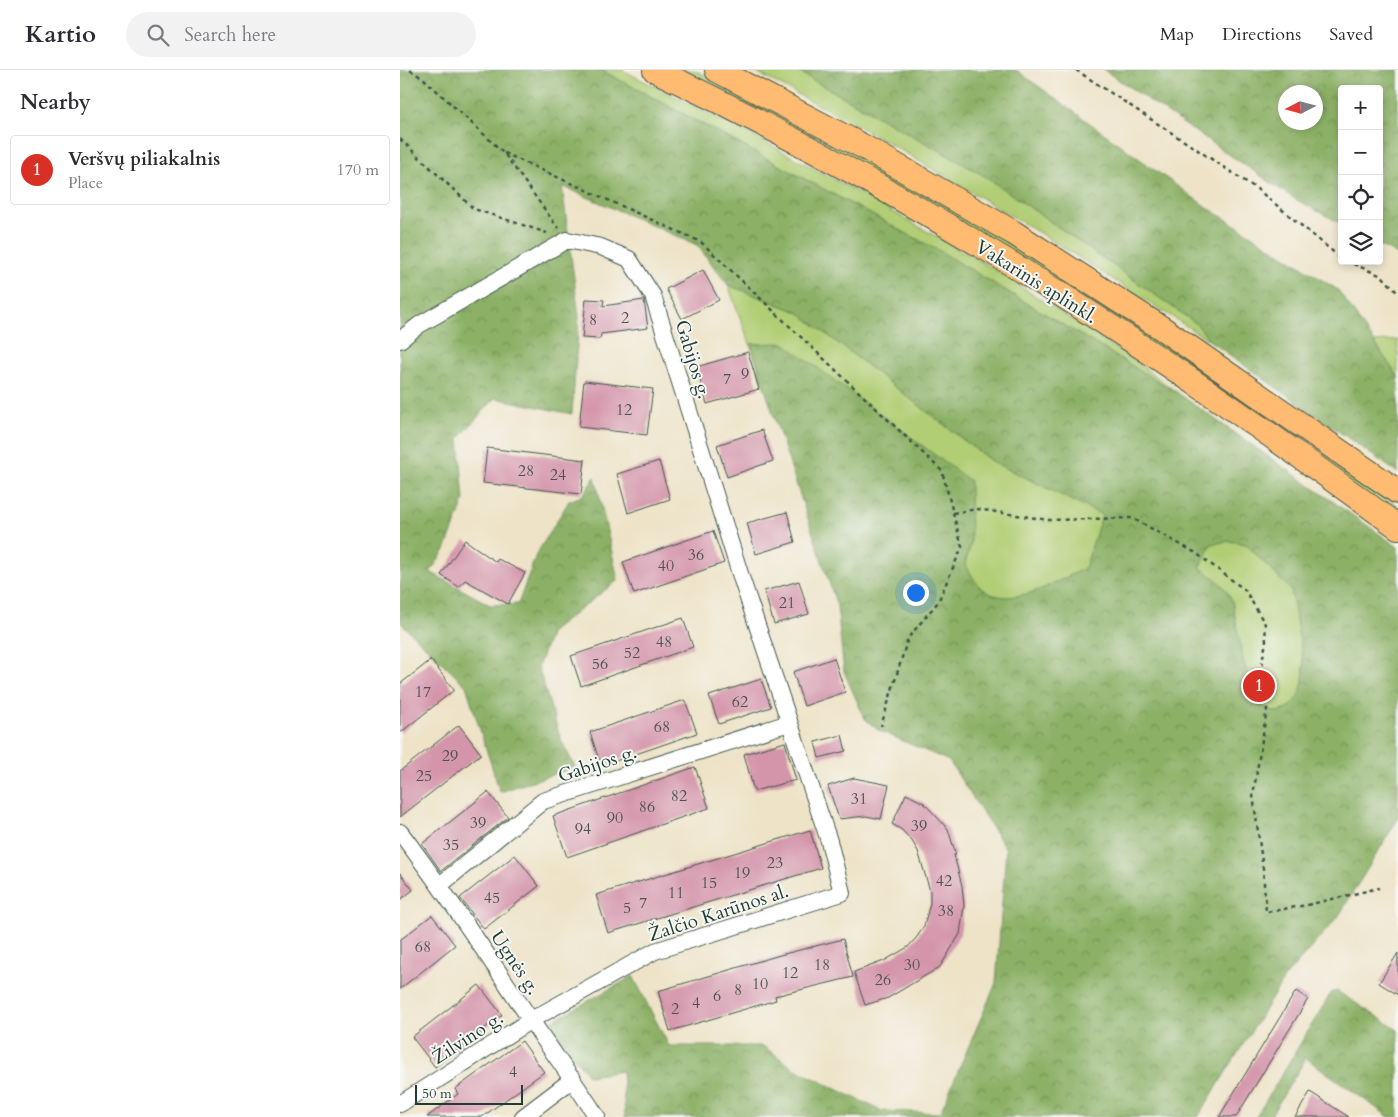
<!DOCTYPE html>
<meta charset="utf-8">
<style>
body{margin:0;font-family:Cardo,serif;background:#f2f2f3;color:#2b2b33}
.controls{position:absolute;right:15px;top:15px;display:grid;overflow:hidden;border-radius:5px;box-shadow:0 2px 8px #0003}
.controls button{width:45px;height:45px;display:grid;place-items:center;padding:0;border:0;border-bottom:1px solid #e1e1e2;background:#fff;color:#2b2b33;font:25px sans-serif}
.compass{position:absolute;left:878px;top:15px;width:45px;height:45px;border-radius:50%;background:#fff;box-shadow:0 2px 8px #0003;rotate:264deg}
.scale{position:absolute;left:15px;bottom:12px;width:108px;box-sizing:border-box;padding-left:5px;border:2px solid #1f3d34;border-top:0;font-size:14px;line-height:18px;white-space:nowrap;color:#1f3d34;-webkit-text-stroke:4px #f6f6f2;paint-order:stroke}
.you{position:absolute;left:515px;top:522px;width:18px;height:18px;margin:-12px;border:4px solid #fff;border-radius:50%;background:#1a73e8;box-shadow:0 0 0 8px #1a73e833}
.badge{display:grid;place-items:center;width:32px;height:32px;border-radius:50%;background:#d93025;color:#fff;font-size:16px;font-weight:700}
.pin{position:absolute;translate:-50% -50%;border:2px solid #fff;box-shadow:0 1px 5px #0006}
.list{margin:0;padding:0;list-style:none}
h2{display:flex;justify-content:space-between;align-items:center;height:65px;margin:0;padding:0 20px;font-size:21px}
h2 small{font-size:16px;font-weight:400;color:#7c7c81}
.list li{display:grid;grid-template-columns:32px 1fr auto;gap:15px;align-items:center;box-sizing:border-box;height:70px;margin:0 10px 10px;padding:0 10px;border:1px solid #e1e1e2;border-radius:5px}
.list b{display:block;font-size:19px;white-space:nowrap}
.list p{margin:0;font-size:16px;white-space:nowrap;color:#7c7c81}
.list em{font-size:16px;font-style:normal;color:#7c7c81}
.icon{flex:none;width:28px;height:28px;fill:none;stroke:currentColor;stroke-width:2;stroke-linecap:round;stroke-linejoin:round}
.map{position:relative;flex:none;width:998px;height:1047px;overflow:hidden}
header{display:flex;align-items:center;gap:30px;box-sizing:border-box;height:70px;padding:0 25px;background:#fff;border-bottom:1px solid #e1e1e2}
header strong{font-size:24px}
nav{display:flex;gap:28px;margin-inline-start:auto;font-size:18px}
.search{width:350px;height:45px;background:#f2f2f3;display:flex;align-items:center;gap:12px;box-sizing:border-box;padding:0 18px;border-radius:28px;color:#7c7c81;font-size:19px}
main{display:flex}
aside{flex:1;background:#fff}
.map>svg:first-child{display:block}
.green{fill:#b1ce74;stroke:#688654}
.forest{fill:url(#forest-crowns);stroke:#56774d;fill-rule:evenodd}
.building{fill:#d494aa}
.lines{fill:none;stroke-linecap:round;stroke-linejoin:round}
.minor-casing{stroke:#3e564a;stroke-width:18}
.highway-casing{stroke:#3e564a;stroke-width:26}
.path{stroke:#3e564a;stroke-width:2.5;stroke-dasharray:4 4;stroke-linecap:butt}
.minor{stroke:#fff;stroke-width:16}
.highway{stroke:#ffbb71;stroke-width:24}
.labels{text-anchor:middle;stroke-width:4;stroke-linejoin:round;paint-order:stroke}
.number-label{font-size:16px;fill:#4c5352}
.street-label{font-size:19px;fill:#1f3d34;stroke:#f6f6f2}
</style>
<header>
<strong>Kartio</strong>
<div class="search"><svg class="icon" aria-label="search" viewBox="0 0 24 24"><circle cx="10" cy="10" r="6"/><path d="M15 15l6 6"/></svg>Search here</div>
<nav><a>Map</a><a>Directions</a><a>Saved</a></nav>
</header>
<main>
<aside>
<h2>Nearby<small></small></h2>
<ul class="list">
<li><span class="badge">1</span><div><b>Veršvų piliakalnis</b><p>Place</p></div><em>170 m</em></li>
</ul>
</aside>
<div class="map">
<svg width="998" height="1047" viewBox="0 0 998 1047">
<defs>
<pattern id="forest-crowns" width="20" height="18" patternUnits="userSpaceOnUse" patternTransform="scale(1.25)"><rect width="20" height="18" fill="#8cb166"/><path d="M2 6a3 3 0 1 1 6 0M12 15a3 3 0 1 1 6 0" fill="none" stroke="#729155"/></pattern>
</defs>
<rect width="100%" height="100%" fill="#f6f6f2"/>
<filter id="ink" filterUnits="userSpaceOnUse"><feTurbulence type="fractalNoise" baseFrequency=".02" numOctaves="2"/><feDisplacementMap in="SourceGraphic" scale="10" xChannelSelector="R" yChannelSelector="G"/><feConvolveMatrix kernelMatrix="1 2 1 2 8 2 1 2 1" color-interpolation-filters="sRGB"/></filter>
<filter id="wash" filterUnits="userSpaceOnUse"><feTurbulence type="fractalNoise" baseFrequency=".0096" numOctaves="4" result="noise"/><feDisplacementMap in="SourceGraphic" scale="20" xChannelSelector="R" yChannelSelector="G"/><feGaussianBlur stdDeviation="1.12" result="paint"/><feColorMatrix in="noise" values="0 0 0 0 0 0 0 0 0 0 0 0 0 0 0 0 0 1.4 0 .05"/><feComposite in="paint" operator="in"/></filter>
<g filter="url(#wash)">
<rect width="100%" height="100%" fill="#eee3c7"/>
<g class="green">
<path d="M 201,0 L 222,0 L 348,63 L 461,124 L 594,199 L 732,289 L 779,324 L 543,183 Z"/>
<path d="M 279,0 L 294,0 C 429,67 561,141 688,222 C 793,290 894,363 996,435 L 998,437 L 998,444 Z"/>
<path d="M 352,0 L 395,0 L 585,106 L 797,254 L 810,271 L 645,166 L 484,70 Z"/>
<path d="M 328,215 L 398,242 L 591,391 L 703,444 L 685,498 C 657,511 608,543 580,517 C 574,512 570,501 565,494 L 571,473 L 384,273 L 350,274 Z"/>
<path d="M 998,270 L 998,307 L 974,272 Z"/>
<path d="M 830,471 L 846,474 L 891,520 L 904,595 L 903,612 L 899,626 L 889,638 L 879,642 L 869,640 L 859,633 L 853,620 L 843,590 L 832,531 L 800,498 L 811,474 Z"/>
</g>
<g class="forest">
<path d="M 0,0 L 201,0 L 543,183 L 779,324 L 998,477 L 998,749 L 938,847 L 885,907 L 798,1047 L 225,1047 L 222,1001 L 189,1006 L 147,954 L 233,906 L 269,976 L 363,976 L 395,999 L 482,1041 L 540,1043 L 596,913 L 606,779 L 549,691 L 478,660 L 465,649 L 444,602 L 437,536 L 350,274 L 384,273 L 570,411 L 571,473 L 565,494 C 570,501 574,512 580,517 C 608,543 657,511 685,498 L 702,445 L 591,391 L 398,242 L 328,215 L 297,175 L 162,116 L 179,247 L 172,344 L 95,328 L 59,368 L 64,431 L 45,480 L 30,502 L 90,535 L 118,534 L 136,485 L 169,431 L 182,426 L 195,407 L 218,510 L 151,562 L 138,597 L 161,670 L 175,697 L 100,722 L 66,616 L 0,552 ZM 830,471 L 846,474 L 891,520 L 904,595 L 903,612 L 899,626 L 889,638 L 879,642 L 869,640 L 859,633 L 853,620 L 843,590 L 832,531 C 826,515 813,507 800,497 L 811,474 Z"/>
<path d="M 395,0 L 616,0 L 802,134 L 938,220 L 998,307 L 998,403 L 810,271 L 797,254 L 585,106 Z"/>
<path d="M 704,0 L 998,0 L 998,185 L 979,175 L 979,19 L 942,19 L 942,154 L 895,129 ZM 916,22 L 916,52 L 886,52 L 886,22 Z"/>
<path d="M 937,921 L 998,960 L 998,1047 L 989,1047 L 906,988 L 870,1047 L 856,1047 L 931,923 Z"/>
</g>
<g id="blocks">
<g class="building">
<path d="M 303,200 L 319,230 L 282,249 L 266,219 Z"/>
<path d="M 186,229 L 204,230 L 203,236 L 244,230 L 248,258 L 201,264 L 200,269 L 182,268 Z"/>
<path d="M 348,282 L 359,319 L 307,334 L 296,297 Z"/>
<path d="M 184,311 L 253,319 L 247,365 L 179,357 Z"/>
<path d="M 362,360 L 373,391 L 327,407 L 317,375 Z"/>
<path d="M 87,378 L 185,390 L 181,424 L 83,413 Z"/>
<path d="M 259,391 L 270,429 L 228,443 L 217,404 Z"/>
<path d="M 387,442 L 395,472 L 356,484 L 347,453 Z"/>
<path d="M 313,461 L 324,493 L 234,524 L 223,492 Z"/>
<path d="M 65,470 L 96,492 L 98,489 L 125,503 L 108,534 L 65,510 L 59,517 L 41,505 Z"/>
<path d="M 399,511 L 409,544 L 374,554 L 364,521 Z"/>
<path d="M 283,548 L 293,577 L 181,616 L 171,586 Z"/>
<path d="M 434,588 L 445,622 L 404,636 L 393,602 Z"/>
<path d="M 31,590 L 54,620 L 0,663 L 0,614 Z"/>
<path d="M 361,609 L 371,637 L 319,654 L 309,626 Z"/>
<path d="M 285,630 L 297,663 L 201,696 L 190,662 Z"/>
<path d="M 59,655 L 81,684 L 0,747 L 0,701 Z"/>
<path d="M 442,665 L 446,681 L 419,688 L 415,672 Z"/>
<path d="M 385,672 L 396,710 L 354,721 L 344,684 Z"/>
<path d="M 295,697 L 309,738 L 167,787 L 153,746 Z"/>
<path d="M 454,708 L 489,715 L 481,749 L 466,746 L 439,749 L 428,716 Z"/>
<path d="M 88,722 L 108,747 L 41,801 L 22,774 Z"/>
<path d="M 506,724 L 524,733 L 548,759 L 556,785 L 554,785 L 562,816 L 564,836 L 560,864 L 540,897 L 488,928 L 465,935 L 454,902 L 484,891 L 508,877 L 517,867 L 524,856 L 530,833 L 530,821 L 518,781 L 512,771 L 502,760 L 492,754 Z"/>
<path d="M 410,760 L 421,798 L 208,863 L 196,825 Z"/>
<path d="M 115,785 L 139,816 L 84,859 L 60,828 Z"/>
<path d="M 0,803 L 13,820 L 0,830 Z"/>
<path d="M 32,845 L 55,875 L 0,919 L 0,870 Z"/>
<path d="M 443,869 L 453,907 L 375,926 L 376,930 L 270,961 L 258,921 L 380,885 Z"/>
<path d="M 998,883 L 998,925 L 979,913 Z"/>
<path d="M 79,915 L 102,945 L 35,997 L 12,967 Z"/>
<path d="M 896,921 L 908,929 L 836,1047 L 819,1047 Z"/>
<path d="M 122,971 L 144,1002 L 82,1047 L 27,1047 L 58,1024 L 55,1019 Z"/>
<path d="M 910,1022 L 949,1047 L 895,1047 Z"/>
</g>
</g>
</g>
<g filter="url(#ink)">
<use href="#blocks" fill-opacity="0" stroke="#3e564a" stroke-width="1"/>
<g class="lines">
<defs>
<g id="minor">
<path d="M 0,270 L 19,255 L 167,170 L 201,177 L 229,189 L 253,226 L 342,510 L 429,771 L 442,823 L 255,881 L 131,950 L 0,1034"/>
<path d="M 0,762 C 45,822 87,884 128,946 C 151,980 175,1012 197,1047"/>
<path d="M 40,815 L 143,731 L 389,653"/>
<path d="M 123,1047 L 173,1009"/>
</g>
<g id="highway">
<path d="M 255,0 C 376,58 495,123 610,193 C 743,274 872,365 998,457"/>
<path d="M 317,0 L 464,77 L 614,163 L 763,259 L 998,422"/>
</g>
</defs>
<use href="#minor" class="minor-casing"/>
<use href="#highway" class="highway-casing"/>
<g class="path">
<path d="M 10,0 L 24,9 L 104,83 L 158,158"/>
<path d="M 676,0 L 857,119 L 942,189"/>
<path d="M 0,69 L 74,139 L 147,163"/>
<path d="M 104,83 L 301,172 L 542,401 L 562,477 L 538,532 L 508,568 L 481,656"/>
<path d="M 946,191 L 982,206 L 998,223"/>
<path d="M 553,443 L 577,439 L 649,450 L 732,448 L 796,483 L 845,520 L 865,554 L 866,572 L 862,592 L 869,606 L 870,621 L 853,725 L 863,799 L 866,842 L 907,835 L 979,818"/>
</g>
<use href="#minor" class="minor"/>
<use href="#highway" class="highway"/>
</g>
</g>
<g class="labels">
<g class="number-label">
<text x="225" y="253">2</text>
<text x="193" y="255">8</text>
<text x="345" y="309">9</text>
<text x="327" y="314">7</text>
<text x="224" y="345">12</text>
<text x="126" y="406">28</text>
<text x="158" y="410">24</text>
<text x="296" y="490">36</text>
<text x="266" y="501">40</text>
<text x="387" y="538">21</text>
<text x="264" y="577">48</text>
<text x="232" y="588">52</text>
<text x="200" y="599">56</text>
<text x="23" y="627">17</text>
<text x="340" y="637">62</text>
<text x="262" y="662">68</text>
<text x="50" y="691">29</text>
<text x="24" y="711">25</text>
<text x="279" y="731">82</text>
<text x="459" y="734">31</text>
<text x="247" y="742">86</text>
<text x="215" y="753">90</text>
<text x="78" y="758">39</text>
<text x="519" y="761">39</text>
<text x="183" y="764">94</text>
<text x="51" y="780">35</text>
<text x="375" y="798">23</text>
<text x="342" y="808">19</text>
<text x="544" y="816">42</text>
<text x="309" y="818">15</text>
<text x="276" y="828">11</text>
<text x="92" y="833">45</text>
<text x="243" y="838">7</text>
<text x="227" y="843">5</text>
<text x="546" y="846">38</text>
<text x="23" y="882">68</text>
<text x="422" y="900">18</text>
<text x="512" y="900">30</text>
<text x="390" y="908">12</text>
<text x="483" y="915">26</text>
<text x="360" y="919">10</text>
<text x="338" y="925">8</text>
<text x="317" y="931">6</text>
<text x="296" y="938">4</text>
<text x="275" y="944">2</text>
<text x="113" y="1007">4</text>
</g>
<g class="street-label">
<text transform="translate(637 211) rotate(32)" y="7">Vakarinis aplinkl.</text>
<text transform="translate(294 289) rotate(73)" y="7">Gabijos g.</text>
<text transform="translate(197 693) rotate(-18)" y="7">Gabijos g.</text>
<text transform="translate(318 842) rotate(-18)" y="7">Žalčio Karūnos al.</text>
<text transform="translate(116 892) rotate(56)" y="7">Ugnės g.</text>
<text transform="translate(67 967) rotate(-33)" y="7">Žilvino g.</text>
</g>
</g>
</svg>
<div class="controls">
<button>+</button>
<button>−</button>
<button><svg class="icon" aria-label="locate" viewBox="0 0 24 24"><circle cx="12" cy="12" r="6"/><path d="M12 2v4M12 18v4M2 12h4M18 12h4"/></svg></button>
<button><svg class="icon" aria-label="layers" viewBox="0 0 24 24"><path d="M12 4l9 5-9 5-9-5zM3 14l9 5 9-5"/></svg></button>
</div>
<svg class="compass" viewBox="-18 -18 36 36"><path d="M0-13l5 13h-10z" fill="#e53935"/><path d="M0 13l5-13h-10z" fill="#7c7c81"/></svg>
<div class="scale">50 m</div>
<div class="you"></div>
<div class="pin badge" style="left:859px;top:616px">1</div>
</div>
</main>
